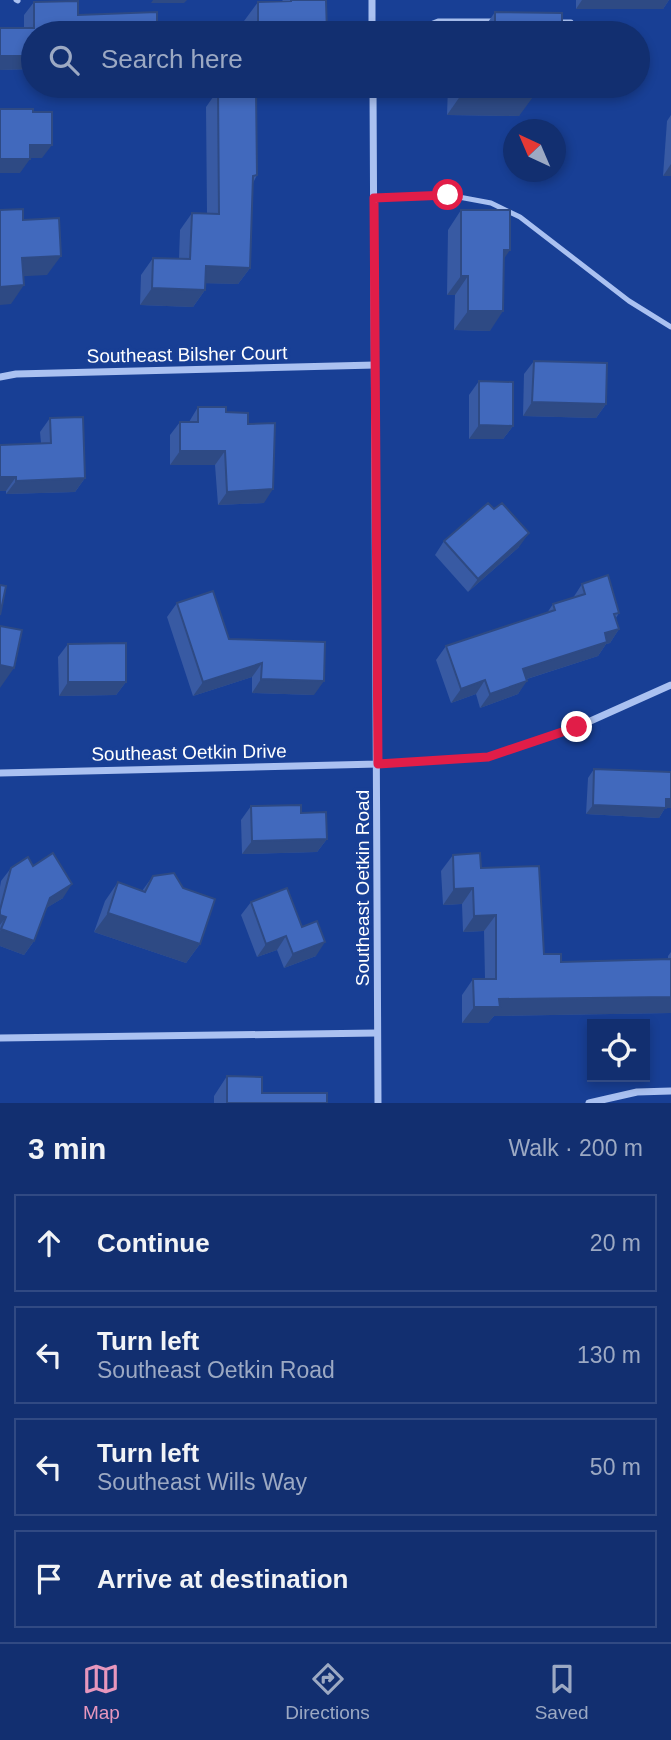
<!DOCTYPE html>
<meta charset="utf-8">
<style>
body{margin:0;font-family:Arial,sans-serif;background:#1b3775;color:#f1f3f6}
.controls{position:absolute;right:21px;bottom:21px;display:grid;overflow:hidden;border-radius:0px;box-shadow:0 4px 10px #0003}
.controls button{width:63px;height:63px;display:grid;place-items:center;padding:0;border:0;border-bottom:2px solid #314a83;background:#122f70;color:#f1f3f6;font:35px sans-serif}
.compass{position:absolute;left:503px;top:119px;width:63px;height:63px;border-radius:50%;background:#122f70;box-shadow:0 4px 10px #0003;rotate:316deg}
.stop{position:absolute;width:21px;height:21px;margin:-16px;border:5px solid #e11d48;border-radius:50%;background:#fff}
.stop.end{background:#e11d48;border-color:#fff;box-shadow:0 2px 7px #0008}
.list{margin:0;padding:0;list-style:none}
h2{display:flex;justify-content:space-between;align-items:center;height:91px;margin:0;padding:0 28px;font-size:30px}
h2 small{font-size:23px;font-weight:400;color:#9ca9c3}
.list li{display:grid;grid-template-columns:46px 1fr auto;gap:21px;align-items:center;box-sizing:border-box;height:98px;margin:0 14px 14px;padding:0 14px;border:2px solid #314a83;border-radius:0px}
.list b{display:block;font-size:26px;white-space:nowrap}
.list p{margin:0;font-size:23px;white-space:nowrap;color:#9ca9c3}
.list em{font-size:23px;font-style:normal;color:#9ca9c3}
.icon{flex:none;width:38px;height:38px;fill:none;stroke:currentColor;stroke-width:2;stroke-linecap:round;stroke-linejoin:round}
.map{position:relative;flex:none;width:671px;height:1103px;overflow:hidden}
.search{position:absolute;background:#122f70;box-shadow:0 4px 10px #0003;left:21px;right:21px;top:21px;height:77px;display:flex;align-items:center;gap:18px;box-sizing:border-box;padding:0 24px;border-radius:38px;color:#9ca9c3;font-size:26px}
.sheet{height:539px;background:#122f70}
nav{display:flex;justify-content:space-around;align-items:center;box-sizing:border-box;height:98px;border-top:2px solid #314a83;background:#122f70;font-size:19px;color:#9ca9c3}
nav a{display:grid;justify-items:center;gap:4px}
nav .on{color:#e797bd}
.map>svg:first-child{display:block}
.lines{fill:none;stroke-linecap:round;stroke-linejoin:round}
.lane{stroke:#aac1f1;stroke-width:5}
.street{stroke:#aac1f1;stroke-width:7}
.wall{fill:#385aa3}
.shaded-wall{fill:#2e4a84}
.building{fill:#4169bd;stroke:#2e4a84;stroke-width:2}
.route{stroke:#e11d48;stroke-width:9}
.labels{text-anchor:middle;stroke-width:7;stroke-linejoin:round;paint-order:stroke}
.street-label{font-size:19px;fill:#fff;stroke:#183f95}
</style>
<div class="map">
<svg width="671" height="1103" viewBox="0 0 671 1103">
<rect width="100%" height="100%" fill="#183f95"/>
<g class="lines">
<g class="lane">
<path d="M 16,0 L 18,1"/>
<path d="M 556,22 L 571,22"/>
<path d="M 372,24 L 418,29 L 438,21 L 493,21"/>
<path d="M 374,198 L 448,195 L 491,203 L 520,217 L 629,301 L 671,327"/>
</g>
<g class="street">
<path d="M 372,0 L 372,33"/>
<path d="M 373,86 L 378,1103"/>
<path d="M 0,377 L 16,374 L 375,365"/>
<path d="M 0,773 L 378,764 L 488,757 L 577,727 L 671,685"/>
<path d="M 0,1038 L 377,1033"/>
<path d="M 589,1103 L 637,1092 L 671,1091"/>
</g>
</g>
<g class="wall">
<path d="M 283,0 L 326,0 L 327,33 L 244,33 L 244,21 L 258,2 L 282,1 Z"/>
<path d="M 576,0 L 669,0 L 663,9 L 576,9 Z"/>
<path d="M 34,2 L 33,69 L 0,70 L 0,28 L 24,28 L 24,15 Z"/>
<path d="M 495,12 L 562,33 L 482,33 L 482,31 Z"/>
<path d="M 245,86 L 303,86 L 297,94 L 256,95 L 257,175 L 253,183 L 250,268 L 238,284 L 205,283 L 205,290 L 193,307 L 140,305 L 141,275 L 153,258 L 179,259 L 180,230 L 192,213 L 207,214 L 206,107 L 218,90 L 246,89 Z"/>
<path d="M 448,86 L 533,86 L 519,116 L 447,115 Z"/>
<path d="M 671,115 L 671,176 L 663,176 L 667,121 Z"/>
<path d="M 461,210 L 503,260 L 490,331 L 454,330 L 455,295 L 447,295 L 448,230 Z"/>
<path d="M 534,361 L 606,404 L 596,418 L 523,416 L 524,374 Z"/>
<path d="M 479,381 L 513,426 L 503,439 L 469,439 L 469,395 Z"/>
<path d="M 198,407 L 226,412 L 248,424 L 264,503 L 218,505 L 215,465 L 170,465 L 170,435 L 180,422 L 189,422 Z"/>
<path d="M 50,418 L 85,478 L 75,492 L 6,494 L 6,491 L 0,491 L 0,445 L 41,443 L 40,432 Z"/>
<path d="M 444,541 L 519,547 L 468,592 L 435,555 Z"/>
<path d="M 582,584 L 619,613 L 616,618 L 619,629 L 610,643 L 606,644 L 598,656 L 527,679 L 518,694 L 480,708 L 476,694 L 451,703 L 436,660 L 446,646 L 547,613 L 553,604 L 573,598 Z"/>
<path d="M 177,603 L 229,639 L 314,695 L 252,693 L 252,677 L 193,696 L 167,617 Z"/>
<path d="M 68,644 L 126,682 L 116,695 L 59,696 L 58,657 Z"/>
<path d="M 594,769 L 671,772 L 671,808 L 665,808 L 659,818 L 586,814 L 588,778 Z"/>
<path d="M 251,806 L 301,813 L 327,839 L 317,852 L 242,854 L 241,820 Z"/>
<path d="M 453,855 L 481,868 L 544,954 L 561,962 L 668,959 L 668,956 L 671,952 L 671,1013 L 494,1016 L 488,1023 L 462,1023 L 462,995 L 473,979 L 485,979 L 484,931 L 463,932 L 462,904 L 443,905 L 441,871 Z"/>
<path d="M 33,866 L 63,898 L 46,908 L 34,941 L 24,955 L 0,946 L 0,887 L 1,881 L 11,868 Z"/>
<path d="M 153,876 L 200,944 L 186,963 L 94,932 L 105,901 L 118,882 L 142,891 Z"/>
<path d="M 251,902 L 302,927 L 316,956 L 284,968 L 277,950 L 257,957 L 241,915 Z"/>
<path d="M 227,1076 L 262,1093 L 327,1103 L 214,1103 L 214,1096 Z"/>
</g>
<g class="shaded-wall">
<path d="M 153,0 L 187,0 L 184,3 L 151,3 Z"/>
<path d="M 582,0 L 669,0 L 663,9 L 576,9 Z"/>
<path d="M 0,56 L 33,56 L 33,69 L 0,70 Z"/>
<path d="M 252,86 L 303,86 L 297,94 L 246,95 Z"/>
<path d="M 461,95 L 533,97 L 519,116 L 447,115 Z"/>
<path d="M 30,145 L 52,145 L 42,158 L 20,158 Z"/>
<path d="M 0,159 L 30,159 L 20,173 L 0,173 Z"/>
<path d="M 671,164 L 671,176 L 663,176 Z"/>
<path d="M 504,250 L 510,250 L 497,269 Z"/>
<path d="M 61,256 L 47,275 L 9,277 L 22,258 Z"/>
<path d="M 206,266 L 250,268 L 238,284 L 194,283 Z"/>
<path d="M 461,276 L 468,276 L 455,295 L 447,295 Z"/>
<path d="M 24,285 L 11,304 L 0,305 L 0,287 Z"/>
<path d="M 152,288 L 205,290 L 193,307 L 140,305 Z"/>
<path d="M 468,311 L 503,311 L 490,331 L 454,330 Z"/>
<path d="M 532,402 L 606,404 L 596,418 L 523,416 Z"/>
<path d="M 479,425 L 513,426 L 503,439 L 469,439 Z"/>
<path d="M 180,451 L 225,451 L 215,465 L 170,465 Z"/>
<path d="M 0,477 L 16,477 L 6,491 L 0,491 Z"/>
<path d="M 85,478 L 75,492 L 6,494 L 16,481 Z"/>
<path d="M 273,489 L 264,503 L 218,505 L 227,492 Z"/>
<path d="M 529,533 L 519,547 L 468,592 L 478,579 Z"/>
<path d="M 619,629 L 610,643 L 606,644 L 598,656 L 514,683 L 523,669 L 605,633 Z"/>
<path d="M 262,663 L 252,677 L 193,696 L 203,682 Z"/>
<path d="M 0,665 L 14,668 L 0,688 Z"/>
<path d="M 261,679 L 324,681 L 314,695 L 252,693 Z"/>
<path d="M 485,680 L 476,694 L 451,703 L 461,689 Z"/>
<path d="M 527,681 L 518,694 L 480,708 L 490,694 Z"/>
<path d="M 68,682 L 126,682 L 116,695 L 59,696 Z"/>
<path d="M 666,799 L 671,799 L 671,808 L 665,808 L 659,818 L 586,814 L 593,805 Z"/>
<path d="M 327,839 L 317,852 L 242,854 L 252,841 Z"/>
<path d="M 72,884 L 63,898 L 40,912 L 50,898 Z"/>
<path d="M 473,888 L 462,904 L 443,905 L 454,889 Z"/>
<path d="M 108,913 L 200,944 L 186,963 L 94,932 Z"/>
<path d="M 0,915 L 6,917 L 0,925 Z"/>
<path d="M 496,915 L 484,931 L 463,932 L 474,916 Z"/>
<path d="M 1,929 L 34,941 L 24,955 L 0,946 L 0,931 Z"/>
<path d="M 286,936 L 277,950 L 257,957 L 266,944 Z"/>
<path d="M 325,942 L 316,956 L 284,968 L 293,954 Z"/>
<path d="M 671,997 L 671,1013 L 494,1016 L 488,1023 L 462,1023 L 474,1007 L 499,999 Z"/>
</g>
<g class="building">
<path d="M 291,0 L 326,0 L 327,33 L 258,33 L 258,2 L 291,1 Z"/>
<path d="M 78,1 L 78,15 L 157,12 L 157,33 L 33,33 L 33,56 L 0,56 L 0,28 L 34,28 L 34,2 Z"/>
<path d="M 495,12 L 562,13 L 562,33 L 495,33 Z"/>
<path d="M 461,86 L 533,86 L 533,97 L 461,95 Z"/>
<path d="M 256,89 L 257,175 L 253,176 L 250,268 L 206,266 L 205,290 L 152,288 L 153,258 L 190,259 L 192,213 L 219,214 L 218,90 Z"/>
<path d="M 0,109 L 33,109 L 33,112 L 52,112 L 52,145 L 30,145 L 30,159 L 0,159 Z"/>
<path d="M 23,209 L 23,220 L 59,218 L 61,256 L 22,258 L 24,285 L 0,287 L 0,210 Z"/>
<path d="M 461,210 L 510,210 L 510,250 L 504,250 L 503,311 L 468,311 L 468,276 L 461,276 Z"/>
<path d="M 534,361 L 607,363 L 606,404 L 532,402 Z"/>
<path d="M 479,381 L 513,382 L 513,426 L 479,425 Z"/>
<path d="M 198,407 L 226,407 L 226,412 L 248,413 L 248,424 L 275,423 L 273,489 L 227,492 L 225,451 L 180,451 L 180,422 L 198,422 Z"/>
<path d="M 83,417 L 85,478 L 16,481 L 16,477 L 0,477 L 0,445 L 51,443 L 50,418 Z"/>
<path d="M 488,503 L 494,509 L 502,503 L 529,533 L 478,579 L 444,541 Z"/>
<path d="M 608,575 L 619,613 L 614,614 L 619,629 L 605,633 L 607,642 L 523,669 L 527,681 L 490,694 L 485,680 L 461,689 L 446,646 L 555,610 L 553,604 L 585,594 L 582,584 Z"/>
<path d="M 0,585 L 6,586 L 0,615 Z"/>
<path d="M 213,591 L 229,639 L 325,642 L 324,681 L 261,679 L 262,663 L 203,682 L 177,603 Z"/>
<path d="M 0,626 L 22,630 L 14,668 L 0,665 Z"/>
<path d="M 126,643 L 126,682 L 68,682 L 68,644 Z"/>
<path d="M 594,769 L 671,772 L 671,799 L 666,799 L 666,808 L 593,805 Z"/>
<path d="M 301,805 L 301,813 L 326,812 L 327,839 L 252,841 L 251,806 Z"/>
<path d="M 53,853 L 72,884 L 50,898 L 34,941 L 1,929 L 6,917 L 0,915 L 0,910 L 11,868 L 28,857 L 33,866 Z"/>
<path d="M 480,853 L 481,868 L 539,866 L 544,954 L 561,954 L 561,962 L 671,959 L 671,997 L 499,999 L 500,1007 L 474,1007 L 473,979 L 496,979 L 496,915 L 474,916 L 473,888 L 454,889 L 453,855 Z"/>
<path d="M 174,873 L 183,888 L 215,899 L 200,944 L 108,913 L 118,882 L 145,892 L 153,876 Z"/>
<path d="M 287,888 L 302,927 L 317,921 L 325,942 L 293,954 L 286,936 L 266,944 L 251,902 Z"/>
<path d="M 227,1076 L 262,1077 L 262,1093 L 327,1093 L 327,1103 L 227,1103 Z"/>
</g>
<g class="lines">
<path class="route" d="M 448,195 L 374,198 L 378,764 L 488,757 L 577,727"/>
</g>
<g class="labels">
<g class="street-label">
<text transform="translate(187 354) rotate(-1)" y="7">Southeast Bilsher Court</text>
<text transform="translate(189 752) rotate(-1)" y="7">Southeast Oetkin Drive</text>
<text transform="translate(362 888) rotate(-90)" y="7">Southeast Oetkin Road</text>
</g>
</g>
</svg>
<div class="controls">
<button><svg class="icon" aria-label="locate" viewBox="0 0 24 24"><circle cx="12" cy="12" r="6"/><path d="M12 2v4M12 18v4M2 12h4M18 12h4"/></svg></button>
</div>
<svg class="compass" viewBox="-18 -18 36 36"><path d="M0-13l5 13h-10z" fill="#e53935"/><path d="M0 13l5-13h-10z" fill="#9ca9c3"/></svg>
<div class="stop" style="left:448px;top:195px"></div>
<div class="stop end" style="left:577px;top:727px"></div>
<div class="search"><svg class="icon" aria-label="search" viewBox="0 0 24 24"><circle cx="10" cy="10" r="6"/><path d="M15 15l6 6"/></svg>Search here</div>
</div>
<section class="sheet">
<h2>3 min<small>Walk · 200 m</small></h2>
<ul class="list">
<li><svg class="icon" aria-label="ahead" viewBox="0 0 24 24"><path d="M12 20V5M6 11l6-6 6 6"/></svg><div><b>Continue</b></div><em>20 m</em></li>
<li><svg class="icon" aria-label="left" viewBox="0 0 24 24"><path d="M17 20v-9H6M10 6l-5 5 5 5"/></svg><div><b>Turn left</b><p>Southeast Oetkin Road</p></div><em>130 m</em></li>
<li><svg class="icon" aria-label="left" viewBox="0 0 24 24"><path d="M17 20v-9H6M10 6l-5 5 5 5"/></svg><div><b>Turn left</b><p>Southeast Wills Way</p></div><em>50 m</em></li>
<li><svg class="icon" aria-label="arrive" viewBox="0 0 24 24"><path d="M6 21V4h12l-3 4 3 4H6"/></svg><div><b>Arrive at destination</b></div></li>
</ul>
</section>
<nav>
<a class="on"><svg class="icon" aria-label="map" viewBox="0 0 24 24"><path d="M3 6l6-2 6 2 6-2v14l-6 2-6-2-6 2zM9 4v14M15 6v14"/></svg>Map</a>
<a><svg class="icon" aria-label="directions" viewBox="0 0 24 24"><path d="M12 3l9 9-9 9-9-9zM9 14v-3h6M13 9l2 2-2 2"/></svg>Directions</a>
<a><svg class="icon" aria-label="saved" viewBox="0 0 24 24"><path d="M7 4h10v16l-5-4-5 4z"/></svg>Saved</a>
</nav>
